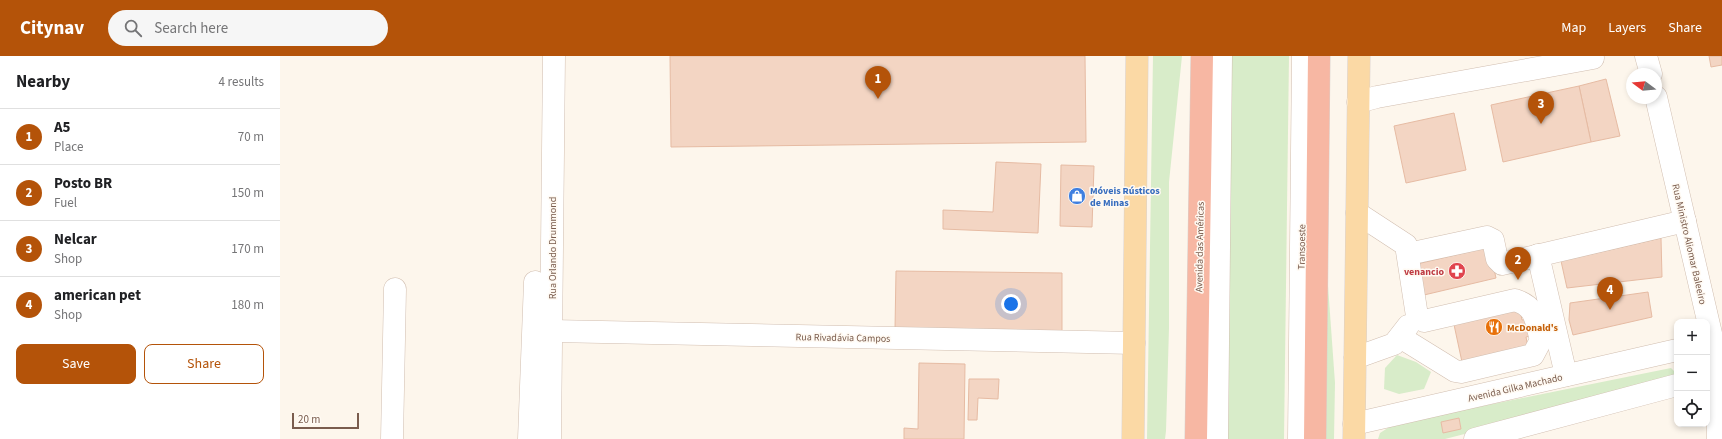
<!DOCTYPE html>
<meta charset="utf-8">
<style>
body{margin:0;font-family:"Source Sans 3",sans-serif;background:#f6f6f6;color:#202124}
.controls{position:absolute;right:12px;bottom:12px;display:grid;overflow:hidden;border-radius:8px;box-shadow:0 2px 6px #0003}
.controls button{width:36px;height:36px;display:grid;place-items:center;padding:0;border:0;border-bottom:1px solid #e0e0e0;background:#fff;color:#202124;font:20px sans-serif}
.compass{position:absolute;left:1346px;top:12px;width:36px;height:36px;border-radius:50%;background:#fff;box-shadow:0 2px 6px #0003;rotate:286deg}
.scale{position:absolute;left:12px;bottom:10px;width:67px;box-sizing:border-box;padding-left:4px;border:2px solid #7a5c4d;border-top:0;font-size:11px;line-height:14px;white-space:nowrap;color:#7a5c4d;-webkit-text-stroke:3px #fffaf3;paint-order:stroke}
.you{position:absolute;left:731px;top:248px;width:14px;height:14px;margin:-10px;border:3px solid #fff;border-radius:50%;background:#1a73e8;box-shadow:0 0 0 6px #1a73e833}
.badge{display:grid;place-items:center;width:26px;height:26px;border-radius:50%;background:#b45309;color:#fff;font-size:13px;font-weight:700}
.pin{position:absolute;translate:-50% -33px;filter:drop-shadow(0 1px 2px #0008)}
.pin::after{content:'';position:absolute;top:21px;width:14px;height:12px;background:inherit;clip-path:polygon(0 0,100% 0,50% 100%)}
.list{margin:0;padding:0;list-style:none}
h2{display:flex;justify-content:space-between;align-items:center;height:52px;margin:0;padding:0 16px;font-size:17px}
h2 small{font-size:13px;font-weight:400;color:#757577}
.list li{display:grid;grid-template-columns:26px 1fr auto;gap:12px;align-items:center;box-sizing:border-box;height:56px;padding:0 16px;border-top:1px solid #e0e0e0}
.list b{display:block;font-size:15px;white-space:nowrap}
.list p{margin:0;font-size:13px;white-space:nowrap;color:#757577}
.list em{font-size:13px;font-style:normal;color:#757577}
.actions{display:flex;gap:8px;padding:12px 16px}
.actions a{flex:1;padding:9px 0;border:1px solid #b45309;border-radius:8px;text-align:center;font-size:14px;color:#b45309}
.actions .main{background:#b45309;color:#fff}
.icon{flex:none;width:22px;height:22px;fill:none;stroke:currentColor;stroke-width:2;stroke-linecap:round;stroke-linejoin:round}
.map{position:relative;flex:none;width:1442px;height:383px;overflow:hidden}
header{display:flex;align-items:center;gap:24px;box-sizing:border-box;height:56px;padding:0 20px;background:#b45309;color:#fff}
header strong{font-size:19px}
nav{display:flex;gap:22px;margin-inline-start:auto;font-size:14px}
.search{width:280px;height:36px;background:#f6f6f6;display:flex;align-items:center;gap:10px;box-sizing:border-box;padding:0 14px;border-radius:22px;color:#757577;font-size:15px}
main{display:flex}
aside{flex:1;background:#fff}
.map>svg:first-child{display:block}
.green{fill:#d8ecc9;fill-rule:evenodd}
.building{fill:#f3d5c3;stroke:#e6bba3}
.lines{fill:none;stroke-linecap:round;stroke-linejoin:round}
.minor-casing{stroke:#d1beb0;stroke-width:23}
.major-casing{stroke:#dad1cd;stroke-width:23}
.highway-casing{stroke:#dad1cd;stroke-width:23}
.minor{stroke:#fff;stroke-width:22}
.major{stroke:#fbd9a5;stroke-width:22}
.highway{stroke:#f7b7a3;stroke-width:22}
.labels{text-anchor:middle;stroke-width:3;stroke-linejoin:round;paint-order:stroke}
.shop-label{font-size:10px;font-weight:bold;fill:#366cbe;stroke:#fffaf3;text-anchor:start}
.street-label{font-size:10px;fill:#7a5c4d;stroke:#fffaf3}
.health-label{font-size:10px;font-weight:bold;fill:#be3a42;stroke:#fffaf3;text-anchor:end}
.food-label{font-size:10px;font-weight:bold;fill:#c56008;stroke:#fffaf3;text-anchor:start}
</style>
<header>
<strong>Citynav</strong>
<div class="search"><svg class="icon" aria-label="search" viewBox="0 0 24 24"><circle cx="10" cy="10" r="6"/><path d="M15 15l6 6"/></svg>Search here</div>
<nav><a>Map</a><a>Layers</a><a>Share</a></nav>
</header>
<main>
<aside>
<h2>Nearby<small>4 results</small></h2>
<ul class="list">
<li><span class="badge">1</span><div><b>A5</b><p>Place</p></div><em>70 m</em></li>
<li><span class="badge">2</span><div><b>Posto BR</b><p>Fuel</p></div><em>150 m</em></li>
<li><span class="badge">3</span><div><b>Nelcar</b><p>Shop</p></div><em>170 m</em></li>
<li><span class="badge">4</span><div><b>american pet</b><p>Shop</p></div><em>180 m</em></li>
</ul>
<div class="actions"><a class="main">Save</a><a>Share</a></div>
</aside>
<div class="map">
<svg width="1442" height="383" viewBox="0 0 1442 383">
<rect width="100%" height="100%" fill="#fdf6ec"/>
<g class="green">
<path d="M 873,0 L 902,0 L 889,126 L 889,272 L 886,375 L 885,383 L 867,383 Z"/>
<path d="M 948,0 L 1009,0 L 1004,383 L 945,383 Z"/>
<path d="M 1046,202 L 1055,327 L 1054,383 L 1040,383 Z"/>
<path d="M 1117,299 L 1136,306 L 1151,316 L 1144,333 L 1119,338 L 1104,333 L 1105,312 Z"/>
<path d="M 1391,312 L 1395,316 L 1395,320 L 1384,327 L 1165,383 L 1098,383 L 1100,377 L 1114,368 ZM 1179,362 L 1181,373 L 1163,376 L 1161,366 Z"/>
</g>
<g class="building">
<path d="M 390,0 L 805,0 L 806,86 L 391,91 Z"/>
<path d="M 1429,0 L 1442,0 L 1442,9 L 1431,11 Z"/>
<path d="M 1326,23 L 1340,80 L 1311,86 L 1299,30 Z"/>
<path d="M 1299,30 L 1311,86 L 1223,106 L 1211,49 Z"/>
<path d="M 1174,57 L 1186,114 L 1126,127 L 1114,70 Z"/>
<path d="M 716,106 L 761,108 L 758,177 L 663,173 L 663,154 L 713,156 Z"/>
<path d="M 781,109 L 814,110 L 812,171 L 780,170 Z"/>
<path d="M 1381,182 L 1382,221 L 1287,232 L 1281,205 Z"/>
<path d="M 1209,191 L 1216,222 L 1144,239 L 1137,208 Z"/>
<path d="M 616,215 L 782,217 L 782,275 L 615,273 Z"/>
<path d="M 1368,236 L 1372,261 L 1293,279 L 1289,264 L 1290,247 Z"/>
<path d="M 1240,254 L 1242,264 L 1250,262 L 1254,279 L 1246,281 L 1248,291 L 1182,306 L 1173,264 Z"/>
<path d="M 639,307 L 685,308 L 684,383 L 624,383 L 624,372 L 638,373 Z"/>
<path d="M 689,323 L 719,323 L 718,343 L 698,342 L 697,364 L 688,364 Z"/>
<path d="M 1179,362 L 1181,373 L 1163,377 L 1161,366 Z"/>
</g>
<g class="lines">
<defs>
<g id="minor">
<path d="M 1366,0 L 1371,18"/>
<path d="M 1376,41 L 1433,286 L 1438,318 L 1438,383"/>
<path d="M 1078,46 L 1097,41 L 1313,2"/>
<path d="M 1077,157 L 1126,189 L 1137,260 L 1144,265 L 1235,244 C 1257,251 1255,264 1261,284 L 1253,299 L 1181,316 L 1175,315 L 1120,281"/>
<path d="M 1128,198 L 1207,181 L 1213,184 L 1217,203 L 1222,208 L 1405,165"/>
<path d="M 1258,199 L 1286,319"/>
<path d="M 272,275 L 854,287"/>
<path d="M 1075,302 L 1114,288 L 1128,270"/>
<path d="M 1074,368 L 1397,294"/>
<path d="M 112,383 L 115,233"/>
<path d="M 249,383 L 255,226"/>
<path d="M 270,383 L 274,0"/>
<path d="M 937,383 L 941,0"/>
<path d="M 1019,383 L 1023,0"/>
<path d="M 1195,383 L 1397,329"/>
</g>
<g id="major">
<path d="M 853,383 L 857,0"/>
<path d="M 1074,383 L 1079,0"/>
</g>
<g id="highway">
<path d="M 916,383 L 922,0"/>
<path d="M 1035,383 L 1039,0"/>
</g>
</defs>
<use href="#minor" class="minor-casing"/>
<use href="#major" class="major-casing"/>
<use href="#highway" class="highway-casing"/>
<use href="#minor" class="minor"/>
<use href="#major" class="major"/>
<use href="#highway" class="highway"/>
</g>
<defs>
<symbol id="shop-disc" viewBox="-11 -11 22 22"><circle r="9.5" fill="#3f7fe0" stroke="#fffaf3"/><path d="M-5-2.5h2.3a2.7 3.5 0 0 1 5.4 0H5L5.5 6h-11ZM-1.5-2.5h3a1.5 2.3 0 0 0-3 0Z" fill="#fff"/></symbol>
<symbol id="pharmacy-disc" viewBox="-11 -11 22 22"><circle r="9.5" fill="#e0444e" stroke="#fffaf3"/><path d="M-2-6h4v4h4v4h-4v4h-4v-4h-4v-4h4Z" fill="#fff"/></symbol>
<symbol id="restaurant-disc" viewBox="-11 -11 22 22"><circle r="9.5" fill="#e8710a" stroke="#fffaf3"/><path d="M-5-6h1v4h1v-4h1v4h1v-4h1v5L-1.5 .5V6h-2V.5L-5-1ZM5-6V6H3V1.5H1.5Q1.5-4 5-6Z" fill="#fff"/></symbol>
</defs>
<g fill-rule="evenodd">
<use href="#shop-disc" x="787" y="130" width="20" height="20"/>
<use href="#pharmacy-disc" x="1167" y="205" width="20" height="20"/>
<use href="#restaurant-disc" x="1204" y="261" width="20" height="20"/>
</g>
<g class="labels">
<g class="shop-label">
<text x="810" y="138">Móveis Rústicos<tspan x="810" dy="12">de Minas</tspan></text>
</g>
<g class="street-label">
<text transform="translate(1410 188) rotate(77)" y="4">Rua Ministro Aliomar Baleeiro</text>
<text transform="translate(919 191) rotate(-89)" y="4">Avenida das Américas</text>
<text transform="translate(1021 191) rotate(-89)" y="4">Transoeste</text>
<text transform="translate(272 192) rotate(-90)" y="4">Rua Orlando Drummond</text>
<text transform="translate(563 281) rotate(1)" y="4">Rua Rivadávia Campos</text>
<text transform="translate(1235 331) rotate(-13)" y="4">Avenida Gilka Machado</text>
</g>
<g class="health-label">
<text x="1164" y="219">venancio</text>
</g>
<g class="food-label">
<text x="1227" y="275">McDonald's</text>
</g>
</g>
</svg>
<div class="controls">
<button>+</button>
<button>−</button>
<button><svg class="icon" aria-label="locate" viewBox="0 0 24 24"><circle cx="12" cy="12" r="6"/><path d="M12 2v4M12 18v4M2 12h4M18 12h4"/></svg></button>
</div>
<svg class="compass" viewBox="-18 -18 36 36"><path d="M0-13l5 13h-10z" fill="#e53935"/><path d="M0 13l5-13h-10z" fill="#757577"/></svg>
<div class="scale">20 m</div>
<div class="you"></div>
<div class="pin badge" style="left:598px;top:43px">1</div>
<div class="pin badge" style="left:1238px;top:224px">2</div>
<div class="pin badge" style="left:1261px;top:68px">3</div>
<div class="pin badge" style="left:1330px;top:254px">4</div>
</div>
</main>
